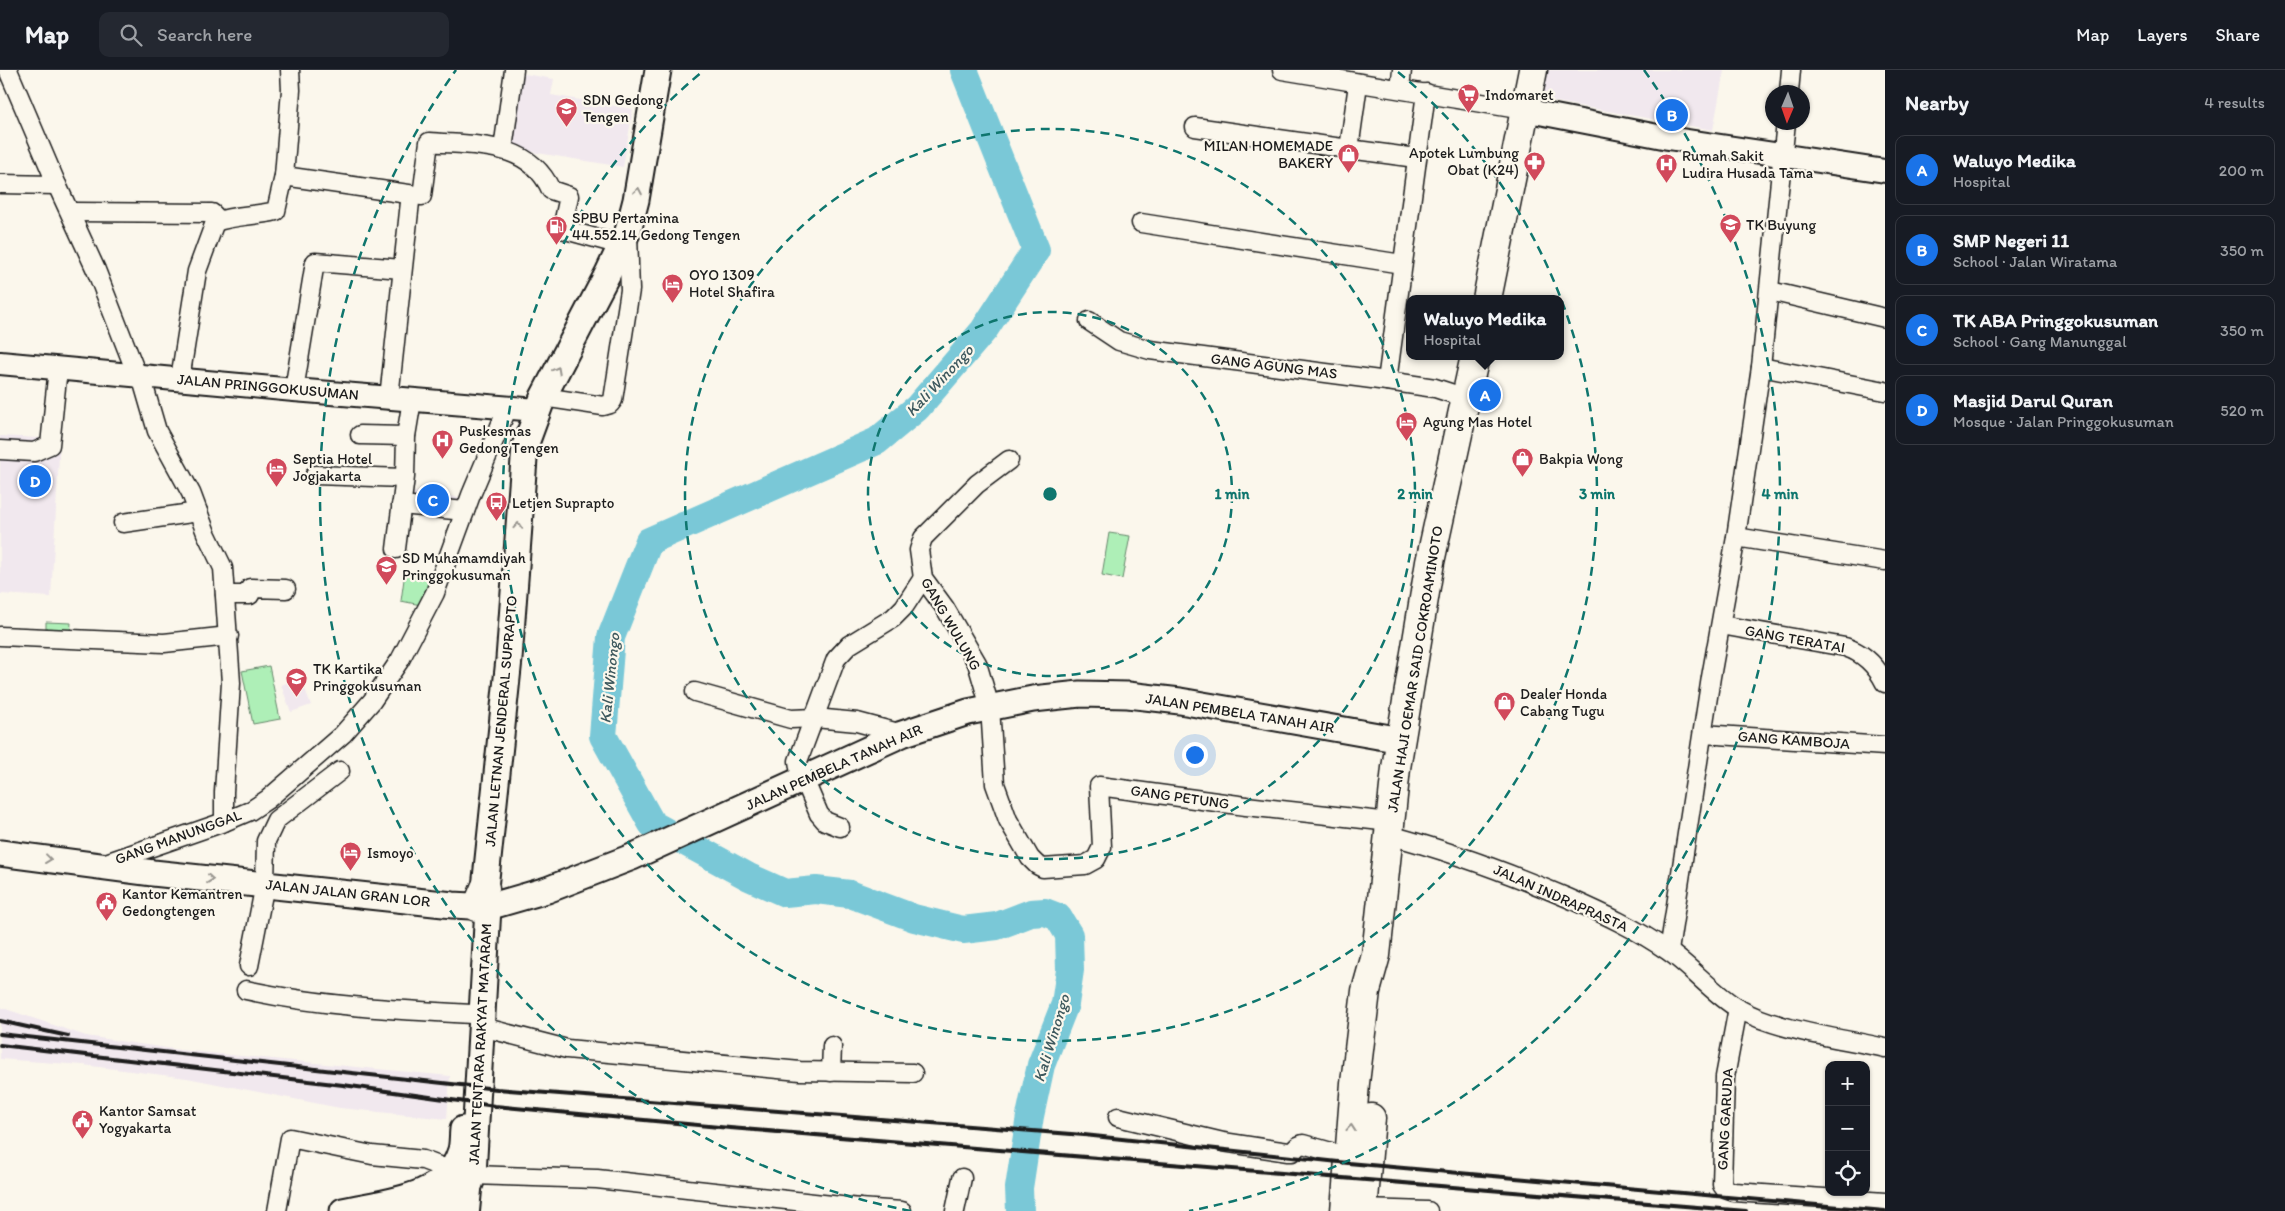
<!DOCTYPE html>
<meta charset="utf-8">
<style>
body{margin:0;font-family:Itim,sans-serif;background:#242831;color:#f1f3f6}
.controls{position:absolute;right:15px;bottom:15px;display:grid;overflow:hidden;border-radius:10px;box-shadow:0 1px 4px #0004}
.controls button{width:45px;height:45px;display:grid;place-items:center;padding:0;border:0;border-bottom:1px solid #363941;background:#171b24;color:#f1f3f6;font:25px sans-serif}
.compass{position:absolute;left:1765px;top:15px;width:45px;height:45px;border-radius:50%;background:#171b24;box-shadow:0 1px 4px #0004;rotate:182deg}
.you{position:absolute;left:1194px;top:684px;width:18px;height:18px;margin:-12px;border:4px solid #fff;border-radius:50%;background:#1a73e8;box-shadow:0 0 0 8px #1a73e833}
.badge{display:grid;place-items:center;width:32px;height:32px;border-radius:50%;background:#1a73e8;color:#fff;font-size:16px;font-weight:700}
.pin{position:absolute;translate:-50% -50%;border:2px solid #fff;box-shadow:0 1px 5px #0006}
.popup{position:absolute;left:1406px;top:225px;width:158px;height:65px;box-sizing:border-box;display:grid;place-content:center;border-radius:10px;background:#171b24;filter:drop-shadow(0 1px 4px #0005);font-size:16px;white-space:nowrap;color:#9ea1a6}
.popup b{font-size:19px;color:#f1f3f6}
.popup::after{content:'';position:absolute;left:50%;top:100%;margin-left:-10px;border:10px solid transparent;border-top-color:#171b24}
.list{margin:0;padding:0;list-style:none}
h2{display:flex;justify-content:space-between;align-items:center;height:65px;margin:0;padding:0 20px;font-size:21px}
h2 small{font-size:16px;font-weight:400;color:#9ea1a6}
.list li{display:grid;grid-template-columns:32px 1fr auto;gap:15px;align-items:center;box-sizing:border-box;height:70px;margin:0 10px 10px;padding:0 10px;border:1px solid #363941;border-radius:10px}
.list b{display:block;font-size:19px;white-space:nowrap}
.list p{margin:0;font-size:16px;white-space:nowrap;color:#9ea1a6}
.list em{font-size:16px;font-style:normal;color:#9ea1a6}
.icon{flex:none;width:28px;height:28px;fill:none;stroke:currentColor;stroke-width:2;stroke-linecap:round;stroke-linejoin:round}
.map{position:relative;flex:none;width:1885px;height:1141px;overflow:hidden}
header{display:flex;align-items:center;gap:30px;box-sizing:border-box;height:70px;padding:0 25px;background:#171b24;border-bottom:1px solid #363941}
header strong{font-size:24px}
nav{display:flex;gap:28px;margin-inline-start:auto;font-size:18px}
.search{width:350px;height:45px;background:#242831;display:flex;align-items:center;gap:12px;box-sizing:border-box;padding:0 18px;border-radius:10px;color:#9ea1a6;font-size:19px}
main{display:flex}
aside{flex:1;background:#171b24}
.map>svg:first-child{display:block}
.built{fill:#f1e8ee}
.green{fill:#aeefb7;stroke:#65866a}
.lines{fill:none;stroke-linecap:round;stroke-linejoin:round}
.river{stroke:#7ac8d7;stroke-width:28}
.minor-casing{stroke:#1c1c1c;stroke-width:21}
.tertiary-casing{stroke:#1c1c1c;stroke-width:26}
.secondary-casing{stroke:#1c1c1c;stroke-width:29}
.primary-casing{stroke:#1c1c1c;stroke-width:31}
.minor{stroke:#fbf7ec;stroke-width:18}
.tertiary{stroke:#fbf7ec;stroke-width:22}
.secondary{stroke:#fbf7ec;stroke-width:25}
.primary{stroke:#fbf7ec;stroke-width:28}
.rail{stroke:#1c1c1c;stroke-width:4}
.oneway{stroke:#97948e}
.ring{fill:none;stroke:#0f766e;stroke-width:2.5;stroke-dasharray:9 6}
.labels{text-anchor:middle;stroke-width:4.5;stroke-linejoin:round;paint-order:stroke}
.poi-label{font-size:15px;fill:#1c1c1c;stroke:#fbf7ec;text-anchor:start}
.street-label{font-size:15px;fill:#1c1c1c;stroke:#fbf7ec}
.water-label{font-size:16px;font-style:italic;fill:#3d585d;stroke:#fbf7ec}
.centre{fill:#0f766e;stroke:#fbf7ec;stroke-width:2.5}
.ring-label{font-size:15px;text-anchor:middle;font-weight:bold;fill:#0f766e;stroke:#fbf7ec;stroke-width:4.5;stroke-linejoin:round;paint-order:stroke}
</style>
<header>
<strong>Map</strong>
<div class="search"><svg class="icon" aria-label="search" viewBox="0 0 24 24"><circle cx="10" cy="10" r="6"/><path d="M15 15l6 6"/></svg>Search here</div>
<nav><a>Map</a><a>Layers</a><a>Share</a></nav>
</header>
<main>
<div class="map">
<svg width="1885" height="1141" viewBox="0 0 1885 1141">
<rect width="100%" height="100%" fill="#fbf7ec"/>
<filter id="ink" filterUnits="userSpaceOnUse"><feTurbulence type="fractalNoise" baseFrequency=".02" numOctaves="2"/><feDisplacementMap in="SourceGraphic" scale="10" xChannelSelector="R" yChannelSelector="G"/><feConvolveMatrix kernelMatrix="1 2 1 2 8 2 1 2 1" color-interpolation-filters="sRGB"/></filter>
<g filter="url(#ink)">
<g class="built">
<path d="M 1546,0 L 1719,0 L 1724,1 L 1713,60 L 1540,29 Z"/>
<path d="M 513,2 L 554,9 L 551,25 L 633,39 L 623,97 L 500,77 Z"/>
<path d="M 0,366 L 60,369 L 51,527 L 0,524 Z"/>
<path d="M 403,421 L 465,428 L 464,440 L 401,433 Z"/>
<path d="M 301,608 L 311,635 L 291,642 L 281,615 Z"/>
<path d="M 0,937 L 86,966 L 180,980 L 450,1006 L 447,1049 L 340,1038 L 187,1008 L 83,995 L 0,989 Z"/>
</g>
<g class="green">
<path d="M 1109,463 L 1130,466 L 1122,509 L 1102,505 Z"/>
<path d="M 405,502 L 432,508 L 426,536 L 401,531 Z"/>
<path d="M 46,552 L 71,553 L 70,568 L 46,567 Z"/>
<path d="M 269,596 L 280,649 L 253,654 L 242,601 Z"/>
</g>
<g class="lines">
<path class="river" d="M 964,0 L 1036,180 L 984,260 L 917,338 L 877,371 L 649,471 L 611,567 L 603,666 L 652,754 L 749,807 L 785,823 L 816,820 L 850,824 L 914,848 L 963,860 L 997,856 L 1031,843 L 1045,842 L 1058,847 L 1069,865 L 1070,900 L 1065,934 L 1041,995 L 1030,1046 L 1019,1118 L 1020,1141"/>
<defs>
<g id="minor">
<path d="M 8,0 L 57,115 L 96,200 L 137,305"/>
<path d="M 1282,0 L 1524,40"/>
<path d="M 1400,19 L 1402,0"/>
<path d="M 1789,22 L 1791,0"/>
<path d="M 1195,57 L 1349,79 L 1358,14"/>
<path d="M 503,79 L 514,0"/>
<path d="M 1349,79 L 1416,88"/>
<path d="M 284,106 L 291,20 L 290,0"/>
<path d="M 0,114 L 57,115"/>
<path d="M 71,142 L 212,143 L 215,146 L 215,152 L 197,201 L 180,309"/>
<path d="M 215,152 C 234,145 256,146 276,141 L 284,106 L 422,126 L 429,72 C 476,76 529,71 551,120 L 569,126 L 562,159 L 621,175"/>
<path d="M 1141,153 L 1402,194"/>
<path d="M 1770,221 L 1885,248"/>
<path d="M 1089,251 L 1119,271 L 1150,280 L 1387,311 L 1435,318 L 1466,328"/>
<path d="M 1761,297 L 1885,321"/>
<path d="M 141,306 L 157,361 L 191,423 L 206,463 L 223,498 L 231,613 L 224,722 L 224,752"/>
<path d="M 1387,311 L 1426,23"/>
<path d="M 294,320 L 315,192 L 402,199"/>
<path d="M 543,327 L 603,336 L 610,334 L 613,330 L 630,220 L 628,165"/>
<path d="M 389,328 L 410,132"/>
<path d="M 360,365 L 406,366"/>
<path d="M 0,380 L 34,382 L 50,375 L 58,298"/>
<path d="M 1009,390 L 977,414 L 923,468 L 919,480 L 923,508 L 945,538 L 977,593 L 990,637 L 995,714 L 1008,750 L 1030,788 L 1037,795 L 1043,798 L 1085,795 L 1096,789 L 1102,777 L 1099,716 L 1246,736 L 1390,752"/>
<path d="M 315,405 L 404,408"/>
<path d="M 401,435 L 465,441"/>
<path d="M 123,453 L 198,442"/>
<path d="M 1736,467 L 1885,491"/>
<path d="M 396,479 L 405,407 L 406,366 L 412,330"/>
<path d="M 225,525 L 250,525 L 250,518 L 286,519"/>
<path d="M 1721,555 L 1845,577 C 1864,583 1876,595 1885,613"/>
<path d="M 0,566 L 164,573 L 229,566"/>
<path d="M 695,622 L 791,649 L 815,648 L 857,652 L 902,664"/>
<path d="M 1703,664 L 1885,676"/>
<path d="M 804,709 L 819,744 L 825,751 L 840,757"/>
<path d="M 801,710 L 798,691 L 836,589 L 849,575 L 893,548 L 904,537 L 923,508"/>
<path d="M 1389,765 C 1450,781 1509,803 1568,828 C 1602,843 1637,859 1668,881 C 1693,898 1713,924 1739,939 C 1778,961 1841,968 1885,978"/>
<path d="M 103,794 L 224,752 L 250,741 L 268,729 L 343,664 L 372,631 L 400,590 L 435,523 L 471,425 L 508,337"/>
<path d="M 1669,881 L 1711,607 L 1736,467 L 1761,297 L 1786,52"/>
<path d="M 249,896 L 265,814 L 266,771 L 276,750 L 340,701"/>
<path d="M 246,920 C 320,936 396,940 472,944"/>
<path d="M 1738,938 L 1725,1007 L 1722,1115 L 1725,1119 L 1734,1122 L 1885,1132"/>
<path d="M 482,957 L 567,979 L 800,1001 L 913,1003"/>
<path d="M 831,1002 L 832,976"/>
<path d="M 1118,1047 L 1223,1072 L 1288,1082 L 1292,1082 L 1298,1076 L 1303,1074 L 1349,1087"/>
<path d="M 473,1105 L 597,1109 L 859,1138"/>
<path d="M 1363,1139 L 1428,1141"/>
<path d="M 277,1141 L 290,1068 L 372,1085 L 423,1090 L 452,1101"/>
<path d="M 857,1141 L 859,1138 L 902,1141"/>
<path d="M 955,1141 L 962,1108"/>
</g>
<g id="tertiary">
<path d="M 1524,40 L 1668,68 L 1885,101"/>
<path d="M 0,293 L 294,320 L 537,340"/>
<path d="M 468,1141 L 471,1110"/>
</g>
<g id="secondary">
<path d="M 0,783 L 153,803 L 453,835 L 488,837 L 547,820 L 632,787 L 902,664 L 968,642 L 1033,629 L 1080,624 L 1128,625 L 1180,631 L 1401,670"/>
<path d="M 343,1141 C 383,1132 446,1129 460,1083 C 463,1076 462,1067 463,1059"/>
<path d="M 410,1141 C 436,1135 466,1135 473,1105 L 488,837 L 485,818 L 509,589 L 525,376 L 543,327 L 608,203 L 628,161 L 636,130 L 658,0"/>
</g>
<g id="primary">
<path d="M 1487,229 L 1533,0"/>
<path d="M 477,837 L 485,818"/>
<path d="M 1345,1141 L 1355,1013 L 1366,921 L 1376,885 L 1396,698 L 1430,492 L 1475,286"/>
<path d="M 1363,1141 L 1371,1048"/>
</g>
</defs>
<use href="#minor" class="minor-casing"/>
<use href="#tertiary" class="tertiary-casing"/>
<use href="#secondary" class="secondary-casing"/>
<use href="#primary" class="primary-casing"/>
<use href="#minor" class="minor"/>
<use href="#tertiary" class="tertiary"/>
<use href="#secondary" class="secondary"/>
<use href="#primary" class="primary"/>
<g class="rail">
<path d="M 0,951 L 68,966"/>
<path d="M 0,964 L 497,1019 L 1084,1065 L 1348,1093 L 1885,1141"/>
<path d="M 0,975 L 343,1015 L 495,1036 L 730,1058 L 1746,1141"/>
</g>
</g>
<defs><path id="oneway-chevron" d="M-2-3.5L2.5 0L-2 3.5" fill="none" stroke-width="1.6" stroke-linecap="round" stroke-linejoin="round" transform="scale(1.25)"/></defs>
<g class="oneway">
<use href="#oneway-chevron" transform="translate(638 121) rotate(-79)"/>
<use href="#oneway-chevron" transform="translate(557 300) rotate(-62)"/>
<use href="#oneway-chevron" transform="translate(518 456) rotate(-86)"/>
<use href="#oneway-chevron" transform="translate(48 789) rotate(7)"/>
<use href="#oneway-chevron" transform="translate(210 809) rotate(6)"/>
<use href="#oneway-chevron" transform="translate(1351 1058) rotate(-85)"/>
</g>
</g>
<g class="ring">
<circle cx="1050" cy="424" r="182"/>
<circle cx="1050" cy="424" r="365"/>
<path d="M1398 2A547 547 0 1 1 702 2"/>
<path d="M911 1141A730 730 0 0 1 456 0M1644 0A730 730 0 0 1 1189 1141"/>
</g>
<defs>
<symbol id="supermarket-pin" viewBox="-11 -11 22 30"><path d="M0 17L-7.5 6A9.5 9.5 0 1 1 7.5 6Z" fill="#d1495b" stroke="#fbf7ec"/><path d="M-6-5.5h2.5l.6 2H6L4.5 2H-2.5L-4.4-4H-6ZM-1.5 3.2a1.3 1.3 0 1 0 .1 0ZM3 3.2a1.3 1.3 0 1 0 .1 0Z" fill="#fff"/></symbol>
<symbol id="school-pin" viewBox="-11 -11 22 30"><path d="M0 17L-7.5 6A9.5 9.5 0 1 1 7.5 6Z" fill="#d1495b" stroke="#fbf7ec"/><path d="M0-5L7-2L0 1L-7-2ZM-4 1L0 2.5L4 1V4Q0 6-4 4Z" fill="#fff"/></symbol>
<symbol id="shop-pin" viewBox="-11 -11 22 30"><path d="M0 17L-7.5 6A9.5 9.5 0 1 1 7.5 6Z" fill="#d1495b" stroke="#fbf7ec"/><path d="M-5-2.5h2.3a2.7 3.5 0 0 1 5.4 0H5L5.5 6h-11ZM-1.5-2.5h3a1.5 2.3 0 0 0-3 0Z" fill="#fff"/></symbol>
<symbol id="pharmacy-pin" viewBox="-11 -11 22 30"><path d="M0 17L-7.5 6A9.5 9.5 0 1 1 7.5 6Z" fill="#d1495b" stroke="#fbf7ec"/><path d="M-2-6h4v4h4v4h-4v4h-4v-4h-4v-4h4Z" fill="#fff"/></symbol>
<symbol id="hospital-pin" viewBox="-11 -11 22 30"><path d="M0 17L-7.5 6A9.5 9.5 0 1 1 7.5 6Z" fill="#d1495b" stroke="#fbf7ec"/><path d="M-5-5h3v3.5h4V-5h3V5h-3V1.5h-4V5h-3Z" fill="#fff"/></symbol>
<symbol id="fuel-pin" viewBox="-11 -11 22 30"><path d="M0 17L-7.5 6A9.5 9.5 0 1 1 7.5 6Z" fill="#d1495b" stroke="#fbf7ec"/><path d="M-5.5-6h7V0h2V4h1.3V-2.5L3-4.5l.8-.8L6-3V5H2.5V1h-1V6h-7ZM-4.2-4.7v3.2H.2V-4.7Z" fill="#fff"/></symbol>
<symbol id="hotel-pin" viewBox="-11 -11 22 30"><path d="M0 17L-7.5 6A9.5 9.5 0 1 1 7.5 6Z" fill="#d1495b" stroke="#fbf7ec"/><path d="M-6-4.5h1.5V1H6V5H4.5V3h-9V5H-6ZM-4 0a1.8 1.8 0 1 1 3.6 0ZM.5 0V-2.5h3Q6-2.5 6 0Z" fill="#fff"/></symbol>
<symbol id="bus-pin" viewBox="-11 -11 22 30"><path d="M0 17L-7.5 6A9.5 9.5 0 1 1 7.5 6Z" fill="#d1495b" stroke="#fbf7ec"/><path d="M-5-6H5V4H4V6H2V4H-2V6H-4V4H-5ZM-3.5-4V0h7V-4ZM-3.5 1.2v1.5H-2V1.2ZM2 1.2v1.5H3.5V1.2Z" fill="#fff"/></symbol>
<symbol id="civic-pin" viewBox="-11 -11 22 30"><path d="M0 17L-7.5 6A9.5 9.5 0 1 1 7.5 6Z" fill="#d1495b" stroke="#fbf7ec"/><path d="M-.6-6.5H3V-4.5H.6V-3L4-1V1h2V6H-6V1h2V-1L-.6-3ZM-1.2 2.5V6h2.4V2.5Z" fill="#fff"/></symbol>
</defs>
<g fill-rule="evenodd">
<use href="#supermarket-pin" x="1456" y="12" width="25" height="34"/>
<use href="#school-pin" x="554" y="26" width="25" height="34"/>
<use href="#shop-pin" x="1336" y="72" width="25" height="34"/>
<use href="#pharmacy-pin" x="1522" y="80" width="25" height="34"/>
<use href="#hospital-pin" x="1654" y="82" width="25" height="34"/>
<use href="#school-pin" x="1718" y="142" width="25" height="34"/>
<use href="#fuel-pin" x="544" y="144" width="25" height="34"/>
<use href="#hotel-pin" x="660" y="202" width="25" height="34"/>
<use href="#hotel-pin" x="1394" y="340" width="25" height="34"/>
<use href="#hospital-pin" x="430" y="358" width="25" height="34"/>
<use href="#shop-pin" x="1510" y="376" width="25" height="34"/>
<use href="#hotel-pin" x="264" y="386" width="25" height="34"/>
<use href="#bus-pin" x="484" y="420" width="25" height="34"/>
<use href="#school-pin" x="374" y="484" width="25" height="34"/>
<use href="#school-pin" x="284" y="596" width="25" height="34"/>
<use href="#shop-pin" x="1492" y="620" width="25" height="34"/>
<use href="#hotel-pin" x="338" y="770" width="25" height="34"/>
<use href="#civic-pin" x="94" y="820" width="25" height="34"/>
<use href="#civic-pin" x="70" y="1038" width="25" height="34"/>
</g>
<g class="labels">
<g class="poi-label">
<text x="1485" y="30">Indomaret</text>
<text x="583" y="35">SDN Gedong<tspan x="583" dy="17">Tengen</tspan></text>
<text x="1333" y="81" text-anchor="end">MILAN HOMEMADE<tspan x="1333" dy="17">BAKERY</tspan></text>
<text x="1519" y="88" text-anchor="end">Apotek Lumbung<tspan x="1519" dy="17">Obat (K24)</tspan></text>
<text x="1682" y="91">Rumah Sakit<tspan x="1682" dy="17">Ludira Husada Tama</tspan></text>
<text x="572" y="153">SPBU Pertamina<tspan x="572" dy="17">44.552.14 Gedong Tengen</tspan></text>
<text x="1746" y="160">TK Buyung</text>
<text x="689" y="210">OYO 1309<tspan x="689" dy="17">Hotel Shafira</tspan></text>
<text x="1423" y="357">Agung Mas Hotel</text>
<text x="459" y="366">Puskesmas<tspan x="459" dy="17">Gedong Tengen</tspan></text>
<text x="293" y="394">Septia Hotel<tspan x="293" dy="17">Jogjakarta</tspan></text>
<text x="1539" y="394">Bakpia Wong</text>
<text x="512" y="438">Letjen Suprapto</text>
<text x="402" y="493">SD Muhamamdiyah<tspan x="402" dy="17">Pringgokusuman</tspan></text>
<text x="313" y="604">TK Kartika<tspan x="313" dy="17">Pringgokusuman</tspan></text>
<text x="1520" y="629">Dealer Honda<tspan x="1520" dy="17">Cabang Tugu</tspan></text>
<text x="367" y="788">Ismoyo</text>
<text x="122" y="829">Kantor Kemantren<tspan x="122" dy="17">Gedongtengen</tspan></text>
<text x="99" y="1046">Kantor Samsat<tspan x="99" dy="17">Yogyakarta</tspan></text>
</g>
<g class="street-label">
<text transform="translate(1274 296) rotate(7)" y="5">GANG AGUNG MAS</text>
<text transform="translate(268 317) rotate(5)" y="5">JALAN PRINGGOKUSUMAN</text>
<text transform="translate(951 554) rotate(60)" y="5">GANG WULUNG</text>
<text transform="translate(1795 569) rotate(10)" y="5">GANG TERATAI</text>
<text transform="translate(1415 599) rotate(-81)" y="5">JALAN HAJI OEMAR SAID COKROAMINOTO</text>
<text transform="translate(1240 643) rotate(9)" y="5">JALAN PEMBELA TANAH AIR</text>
<text transform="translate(501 651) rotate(-85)" y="5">JALAN LETNAN JENDERAL SUPRAPTO</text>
<text transform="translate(1794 670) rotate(4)" y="5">GANG KAMBOJA</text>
<text transform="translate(834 697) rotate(-24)" y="5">JALAN PEMBELA TANAH AIR</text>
<text transform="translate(1180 727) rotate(8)" y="5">GANG PETUNG</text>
<text transform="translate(178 767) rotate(-20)" y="5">GANG MANUNGGAL</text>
<text transform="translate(348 823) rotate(6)" y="5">JALAN JALAN GRAN LOR</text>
<text transform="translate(1561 828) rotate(24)" y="5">JALAN INDRAPRASTA</text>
<text transform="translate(480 974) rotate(-87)" y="5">JALAN TENTARA RAKYAT MATARAM</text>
<text transform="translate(1725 1049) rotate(-87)" y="5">GANG GARUDA</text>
</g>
<g class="water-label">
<text transform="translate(939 310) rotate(-47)" y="6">Kali Winongo</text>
<text transform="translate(609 608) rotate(-84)" y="6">Kali Winongo</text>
<text transform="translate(1051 968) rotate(-73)" y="6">Kali Winongo</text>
</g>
</g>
<circle cx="1050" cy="424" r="8" class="centre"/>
<g class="ring-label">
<text x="1232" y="429">1 min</text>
<text x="1415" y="429">2 min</text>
<text x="1597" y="429">3 min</text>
<text x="1780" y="429">4 min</text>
</g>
</svg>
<div class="controls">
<button>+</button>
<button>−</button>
<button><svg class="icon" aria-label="locate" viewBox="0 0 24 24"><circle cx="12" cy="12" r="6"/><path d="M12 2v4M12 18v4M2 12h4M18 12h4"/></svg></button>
</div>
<svg class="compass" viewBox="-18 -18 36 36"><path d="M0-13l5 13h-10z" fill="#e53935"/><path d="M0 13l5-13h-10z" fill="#9ea1a6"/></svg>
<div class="you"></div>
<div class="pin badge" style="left:1485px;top:325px">A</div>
<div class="popup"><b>Waluyo Medika</b>Hospital</div>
<div class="pin badge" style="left:1672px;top:45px">B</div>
<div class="pin badge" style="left:433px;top:430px">C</div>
<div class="pin badge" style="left:35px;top:411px">D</div>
</div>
<aside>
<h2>Nearby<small>4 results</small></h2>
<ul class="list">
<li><span class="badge">A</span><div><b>Waluyo Medika</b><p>Hospital</p></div><em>200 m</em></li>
<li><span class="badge">B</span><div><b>SMP Negeri 11</b><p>School · Jalan Wiratama</p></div><em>350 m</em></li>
<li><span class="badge">C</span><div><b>TK ABA Pringgokusuman</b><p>School · Gang Manunggal</p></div><em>350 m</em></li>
<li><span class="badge">D</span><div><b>Masjid Darul Quran</b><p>Mosque · Jalan Pringgokusuman</p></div><em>520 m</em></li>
</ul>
</aside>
</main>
